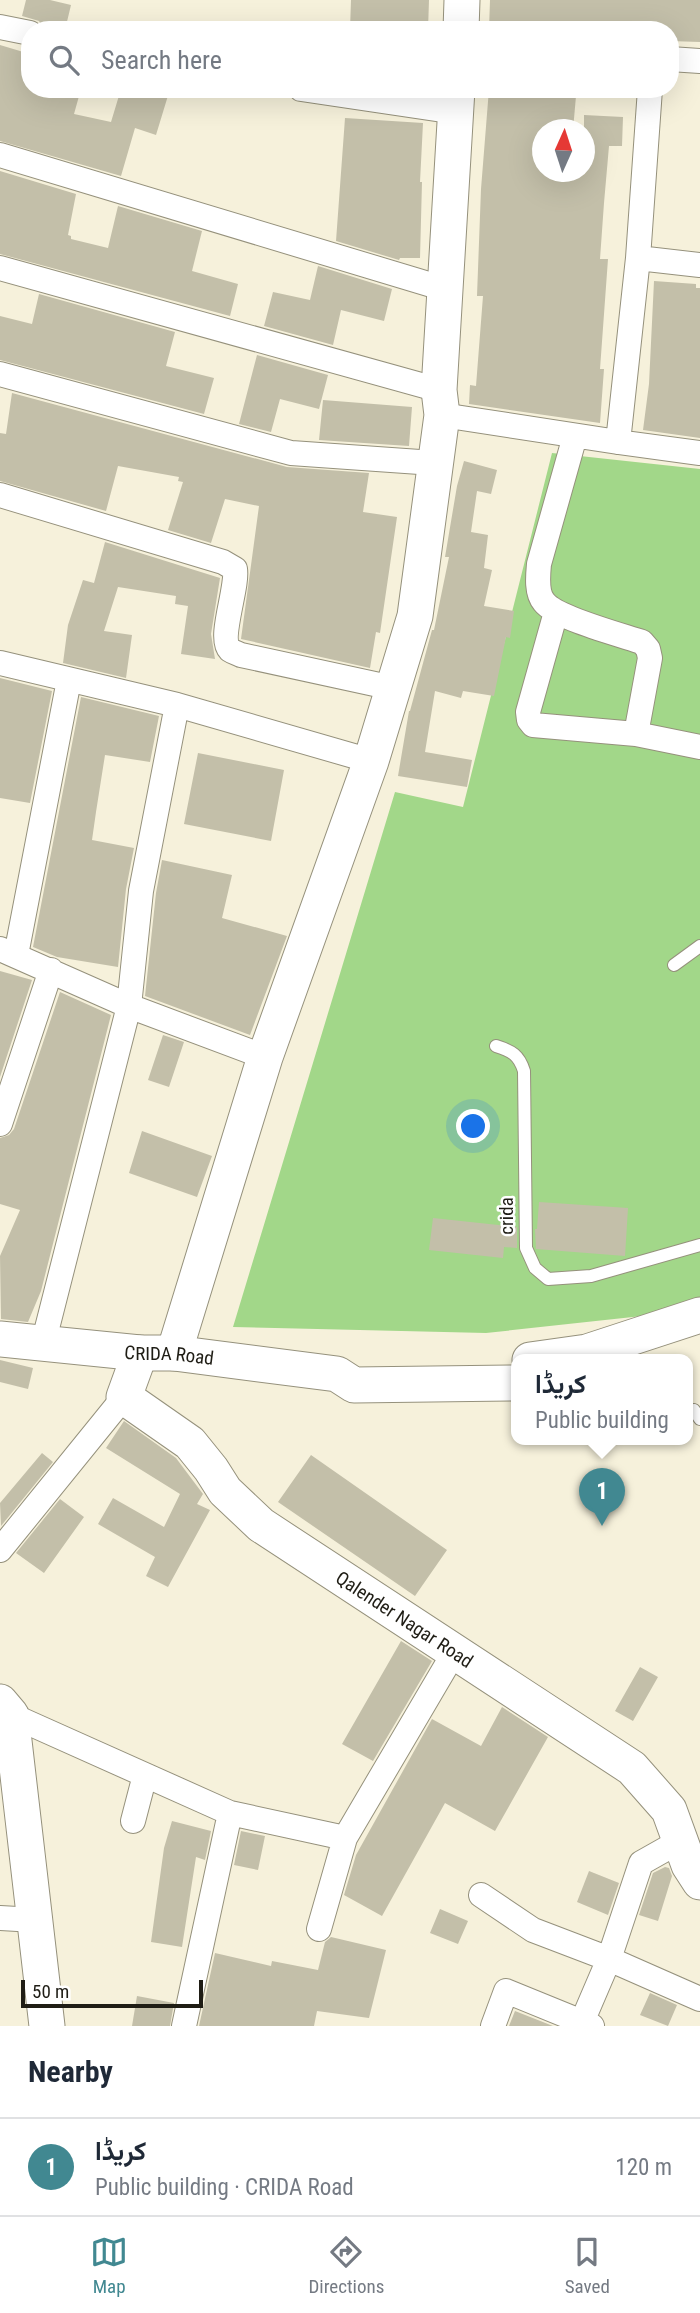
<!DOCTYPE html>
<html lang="en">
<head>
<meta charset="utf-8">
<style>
  :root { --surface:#fff; --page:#f2f2f3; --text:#1f2937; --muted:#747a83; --line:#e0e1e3; --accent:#418891 }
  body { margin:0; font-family:"Roboto Condensed",Vazirmatn,sans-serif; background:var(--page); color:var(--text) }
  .compass { position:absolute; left:532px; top:119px; width:63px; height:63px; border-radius:50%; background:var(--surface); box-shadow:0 7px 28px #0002; rotate:3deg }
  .scale { position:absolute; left:21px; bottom:18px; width:182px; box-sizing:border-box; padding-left:7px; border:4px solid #1f1d15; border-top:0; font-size:19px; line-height:24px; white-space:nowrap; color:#1f1d15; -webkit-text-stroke:5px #fff; paint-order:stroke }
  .you { position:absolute; left:474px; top:1127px; width:24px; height:24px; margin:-18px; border:5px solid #fff; border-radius:50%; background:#1a73e8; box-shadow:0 0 0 10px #1a73e833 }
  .badge { display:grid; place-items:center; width:46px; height:46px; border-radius:50%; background:var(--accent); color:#fff; font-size:23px; font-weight:700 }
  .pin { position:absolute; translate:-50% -58px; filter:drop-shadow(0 2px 4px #0008) }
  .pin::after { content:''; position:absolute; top:37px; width:24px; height:21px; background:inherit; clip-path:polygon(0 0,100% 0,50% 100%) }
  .popup { position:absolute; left:511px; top:1354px; width:182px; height:91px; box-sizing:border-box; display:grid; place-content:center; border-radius:14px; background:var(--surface); filter:drop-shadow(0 2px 5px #0005); font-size:23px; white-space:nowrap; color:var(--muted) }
  .popup b { font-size:26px; color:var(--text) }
  .popup::after { content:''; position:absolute; left:50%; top:100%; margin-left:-14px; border:14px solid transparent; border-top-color:var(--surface) }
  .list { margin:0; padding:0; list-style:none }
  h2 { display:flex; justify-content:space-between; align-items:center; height:91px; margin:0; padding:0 28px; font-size:30px }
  h2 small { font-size:23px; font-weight:400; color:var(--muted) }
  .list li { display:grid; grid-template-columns:46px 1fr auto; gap:21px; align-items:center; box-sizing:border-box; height:98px; padding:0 28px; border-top:2px solid var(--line) }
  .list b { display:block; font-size:26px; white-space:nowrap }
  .list p { margin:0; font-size:23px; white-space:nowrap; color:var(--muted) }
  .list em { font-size:23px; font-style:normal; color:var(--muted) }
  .icon { flex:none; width:38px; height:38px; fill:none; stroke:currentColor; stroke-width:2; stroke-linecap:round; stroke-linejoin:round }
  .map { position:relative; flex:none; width:700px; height:2026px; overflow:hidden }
  .search { position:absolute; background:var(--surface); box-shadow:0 7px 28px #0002; left:21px; right:21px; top:21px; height:77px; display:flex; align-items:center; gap:18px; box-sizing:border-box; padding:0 24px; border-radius:28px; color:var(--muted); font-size:26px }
  .sheet { height:189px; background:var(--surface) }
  nav { display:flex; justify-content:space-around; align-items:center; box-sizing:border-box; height:98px; border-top:2px solid var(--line); background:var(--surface); font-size:19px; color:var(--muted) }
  nav a { display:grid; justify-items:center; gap:4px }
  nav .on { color:var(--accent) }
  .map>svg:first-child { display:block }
  .green { fill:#a2d789 }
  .building { fill:#c3bfa9 }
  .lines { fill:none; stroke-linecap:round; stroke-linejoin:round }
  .lane-casing { stroke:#95917c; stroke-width:14 }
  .street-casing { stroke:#95917c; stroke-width:26 }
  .secondary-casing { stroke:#95917c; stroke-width:37 }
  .lane { stroke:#fff; stroke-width:12 }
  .street { stroke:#fff; stroke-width:24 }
  .secondary { stroke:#fff; stroke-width:35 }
  .labels { text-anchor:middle; stroke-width:5; stroke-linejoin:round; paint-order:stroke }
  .street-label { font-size:19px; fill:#1f1d15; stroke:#fff }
</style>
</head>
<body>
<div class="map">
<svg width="700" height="2026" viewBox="0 0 700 2026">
  <rect width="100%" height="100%" fill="#f6f1db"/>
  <path class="green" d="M 552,453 L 700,469 L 700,1305 L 679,1312 L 486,1333 L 233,1327 L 395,792 L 463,807 Z"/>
  <path class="building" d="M 26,0 L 50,0 L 71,5 L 65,30 L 44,30 L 39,21 L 22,16 Z
    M 351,0 L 429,0 L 428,30 L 350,30 Z
    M 490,0 L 700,0 L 700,42 L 670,41 L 670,30 L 489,30 Z
    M 0,45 L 30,54 L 30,89 L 81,89 L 74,114 L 111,122 L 121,89 L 170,89 L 156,135 L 135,128 L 121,176 L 0,141 Z
    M 489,89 L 550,89 L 550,94 L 576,96 L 573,130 L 542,130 L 542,172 L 584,172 L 584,115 L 623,117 L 622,146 L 609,146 L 604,203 L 600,259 L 608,259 L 600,369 L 604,369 L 600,423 L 469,404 L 470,385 L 476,386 L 483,296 L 477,296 L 481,189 Z
    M 345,118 L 423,123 L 420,182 L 422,182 L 420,258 L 400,258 L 399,260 L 336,241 Z
    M 0,171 L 76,194 L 68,235 L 71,236 L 71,239 L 108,248 L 118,206 L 202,231 L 192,271 L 238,284 L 230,316 L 0,254 Z
    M 318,266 L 392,289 L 384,321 L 341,310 L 333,345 L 264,326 L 273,292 L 310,300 Z
    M 654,281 L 696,284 L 696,288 L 700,288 L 700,438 L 643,430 L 649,384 Z
    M 39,294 L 175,332 L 166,366 L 214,378 L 204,414 L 0,360 L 0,316 L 32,324 Z
    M 257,355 L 328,375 L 319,409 L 280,399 L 271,432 L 239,424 Z
    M 12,393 L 287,467 L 369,473 L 363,512 L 397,517 L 380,633 L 376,632 L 370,668 L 241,639 L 259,506 L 225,499 L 211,543 L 168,530 L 183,482 L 178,481 L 179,477 L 118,466 L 106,511 L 0,481 L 0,433 L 6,434 Z
    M 323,400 L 412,407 L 409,446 L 319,440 Z
    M 464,461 L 497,470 L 491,494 L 477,491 L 471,532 L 488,535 L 484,568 L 492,570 L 484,606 L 514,611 L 510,638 L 506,637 L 494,696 L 463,691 L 461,698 L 435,691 L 425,752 L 472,760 L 467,787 L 398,776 L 409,711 L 410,711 L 432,630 L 434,630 L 449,557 L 445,557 L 457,486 Z
    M 105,542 L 220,578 L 211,634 L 215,659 L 181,654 L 188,606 L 175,604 L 176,596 L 118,587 L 104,631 L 132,635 L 126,678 L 63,663 L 68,625 L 83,580 L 94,583 Z
    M 0,678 L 52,691 L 30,803 L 0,798 Z
    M 81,697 L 159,716 L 150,762 L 105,755 L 96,812 L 92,840 L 134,848 L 126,889 L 118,967 L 57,957 L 33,947 Z
    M 198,753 L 284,770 L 271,841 L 184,824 Z
    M 162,860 L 232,875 L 222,918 L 287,936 L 250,1035 L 145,996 L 156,893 Z
    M 0,971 L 32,980 L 0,1077 Z
    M 60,992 L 111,1015 L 41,1291 L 28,1322 L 1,1319 L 0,1256 L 20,1210 L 0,1204 L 0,1138 L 9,1135 L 14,1129 Z
    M 163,1035 L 184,1042 L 169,1087 L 148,1080 Z
    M 142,1131 L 212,1156 L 197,1197 L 129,1173 Z
    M 539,1202 L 628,1208 L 625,1256 L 536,1249 L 535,1229 L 537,1229 Z
    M 433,1218 L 517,1227 L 517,1248 L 504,1247 L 503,1258 L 429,1250 Z
    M 0,1360 L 33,1368 L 28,1389 L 0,1382 Z
    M 124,1421 L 176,1458 L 203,1494 L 197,1504 L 210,1510 L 168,1587 L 146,1576 L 155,1557 L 98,1524 L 113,1498 L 164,1527 L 180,1494 L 106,1448 Z
    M 42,1453 L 53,1462 L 1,1526 L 0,1503 Z
    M 311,1455 L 447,1550 L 415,1596 L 278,1502 Z
    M 60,1499 L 84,1517 L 44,1573 L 16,1553 Z
    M 401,1641 L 432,1661 L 373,1761 L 342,1744 Z
    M 640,1667 L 658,1677 L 633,1721 L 615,1711 Z
    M 502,1707 L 548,1737 L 495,1831 L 445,1803 L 382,1916 L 344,1895 L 356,1855 L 432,1719 L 481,1746 Z
    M 172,1821 L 211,1831 L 205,1860 L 196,1857 L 182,1947 L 151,1942 L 164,1848 Z
    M 241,1831 L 265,1836 L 258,1870 L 234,1865 Z
    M 665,1867 L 669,1868 L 672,1876 L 658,1921 L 639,1915 L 653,1873 Z
    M 589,1871 L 619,1883 L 608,1915 L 577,1902 Z
    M 440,1909 L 468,1921 L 458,1944 L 430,1933 Z
    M 331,1937 L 386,1950 L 369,2018 L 317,2011 L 314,2026 L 199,2026 L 215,1953 L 271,1966 L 272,1961 L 318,1970 L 325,1942 Z
    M 650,1993 L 677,2005 L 668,2026 L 640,2015 Z
    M 137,1996 L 174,2003 L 170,2026 L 132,2026 Z
    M 515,2011 L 553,2026 L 509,2026 Z"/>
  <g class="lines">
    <defs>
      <path id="lane" d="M 674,965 L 700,946
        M 496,1046 C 512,1051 519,1055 524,1071 L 526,1248 L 535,1268 L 548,1279 L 591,1276 L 700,1245
        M 694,1410 L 700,1419"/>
      <path id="street" d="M 0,27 L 30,33
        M 670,59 L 700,61
        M 301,89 L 456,112
        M 0,155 L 445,289
        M 638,258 L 700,265
        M 0,268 L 439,390
        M 0,374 L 291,453 L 434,463
        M 442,415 L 618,442 L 700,453
        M 575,436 L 539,564 C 538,575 536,593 544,602 C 556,618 621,635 642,642 L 648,649 L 650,658 L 636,734
        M 618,442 L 638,258 L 650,89
        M 0,495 L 223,562 L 235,569 C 238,588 218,638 230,650 C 233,652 237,653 241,655 L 393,688
        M 556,612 L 528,712 L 529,720 L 533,725 L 636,734 L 700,747
        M 0,663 L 177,705 L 371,761
        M 0,949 L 129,1006 L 265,1057
        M 16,955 L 69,680
        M 0,1124 L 51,970
        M 43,1344 L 129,1006 L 141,891 L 177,705
        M 0,1550 L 124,1397
        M 11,1715 L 230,1813 L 184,2026
        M 230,1813 L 345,1838
        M 133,1821 L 145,1775
        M 481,1895 L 533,1930 L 609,1959 L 700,1999
        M 0,1918 L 35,1920
        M 319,1929 L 345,1838 L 455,1651
        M 582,2022 L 609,1959 L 641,1863 L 680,1841
        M 493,2026 L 506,1991 L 592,2026"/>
      <g id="secondary">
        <path d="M 461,30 L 462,0"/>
        <path id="s1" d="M 0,1339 L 140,1353 L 174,1353 L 337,1374 L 354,1385 L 516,1383"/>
        <path id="s2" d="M 140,1353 L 124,1397 L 190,1443 L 211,1469 L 225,1491 L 261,1525 L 632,1768 L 669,1810 L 689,1865 L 700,1882"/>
        <path d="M 174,1353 L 265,1057 L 371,761 L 415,616 L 442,415 L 439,390 L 457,89"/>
        <path d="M 530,1360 L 587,1352 L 700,1315"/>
        <path d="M 0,1702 L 11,1715 L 47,2026"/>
      </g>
    </defs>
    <use href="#lane" class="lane-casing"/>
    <use href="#street" class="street-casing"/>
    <use href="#secondary" class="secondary-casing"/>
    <use href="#lane" class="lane"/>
    <use href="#street" class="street"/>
    <use href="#secondary" class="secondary"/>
  </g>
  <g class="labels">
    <g class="street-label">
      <text transform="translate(506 1216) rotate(-90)" y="7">crida</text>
      <text dy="7" stroke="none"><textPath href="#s1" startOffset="170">CRIDA Road</textPath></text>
      <text dy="7" stroke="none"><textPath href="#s2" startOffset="408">Qalender Nagar Road</textPath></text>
    </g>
  </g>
</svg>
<svg class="compass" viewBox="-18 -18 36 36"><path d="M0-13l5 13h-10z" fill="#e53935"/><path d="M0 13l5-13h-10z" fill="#747a83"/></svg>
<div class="scale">50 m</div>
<div class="you"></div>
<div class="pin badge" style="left:602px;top:1526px">1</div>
<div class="popup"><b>کریڈا</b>Public building</div>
<div class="search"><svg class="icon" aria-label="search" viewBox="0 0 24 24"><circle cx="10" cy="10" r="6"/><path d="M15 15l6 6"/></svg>Search here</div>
</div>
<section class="sheet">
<h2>Nearby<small></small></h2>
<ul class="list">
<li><span class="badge">1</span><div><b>کریڈا</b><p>Public building · CRIDA Road</p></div><em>120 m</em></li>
</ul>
</section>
<nav>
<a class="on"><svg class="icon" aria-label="map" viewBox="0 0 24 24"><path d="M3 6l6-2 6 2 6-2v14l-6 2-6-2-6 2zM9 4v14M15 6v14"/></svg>Map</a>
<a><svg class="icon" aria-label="directions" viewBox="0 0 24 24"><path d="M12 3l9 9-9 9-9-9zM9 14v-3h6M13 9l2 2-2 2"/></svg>Directions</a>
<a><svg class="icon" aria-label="saved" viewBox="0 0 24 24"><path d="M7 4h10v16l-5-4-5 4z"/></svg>Saved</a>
</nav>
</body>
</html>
